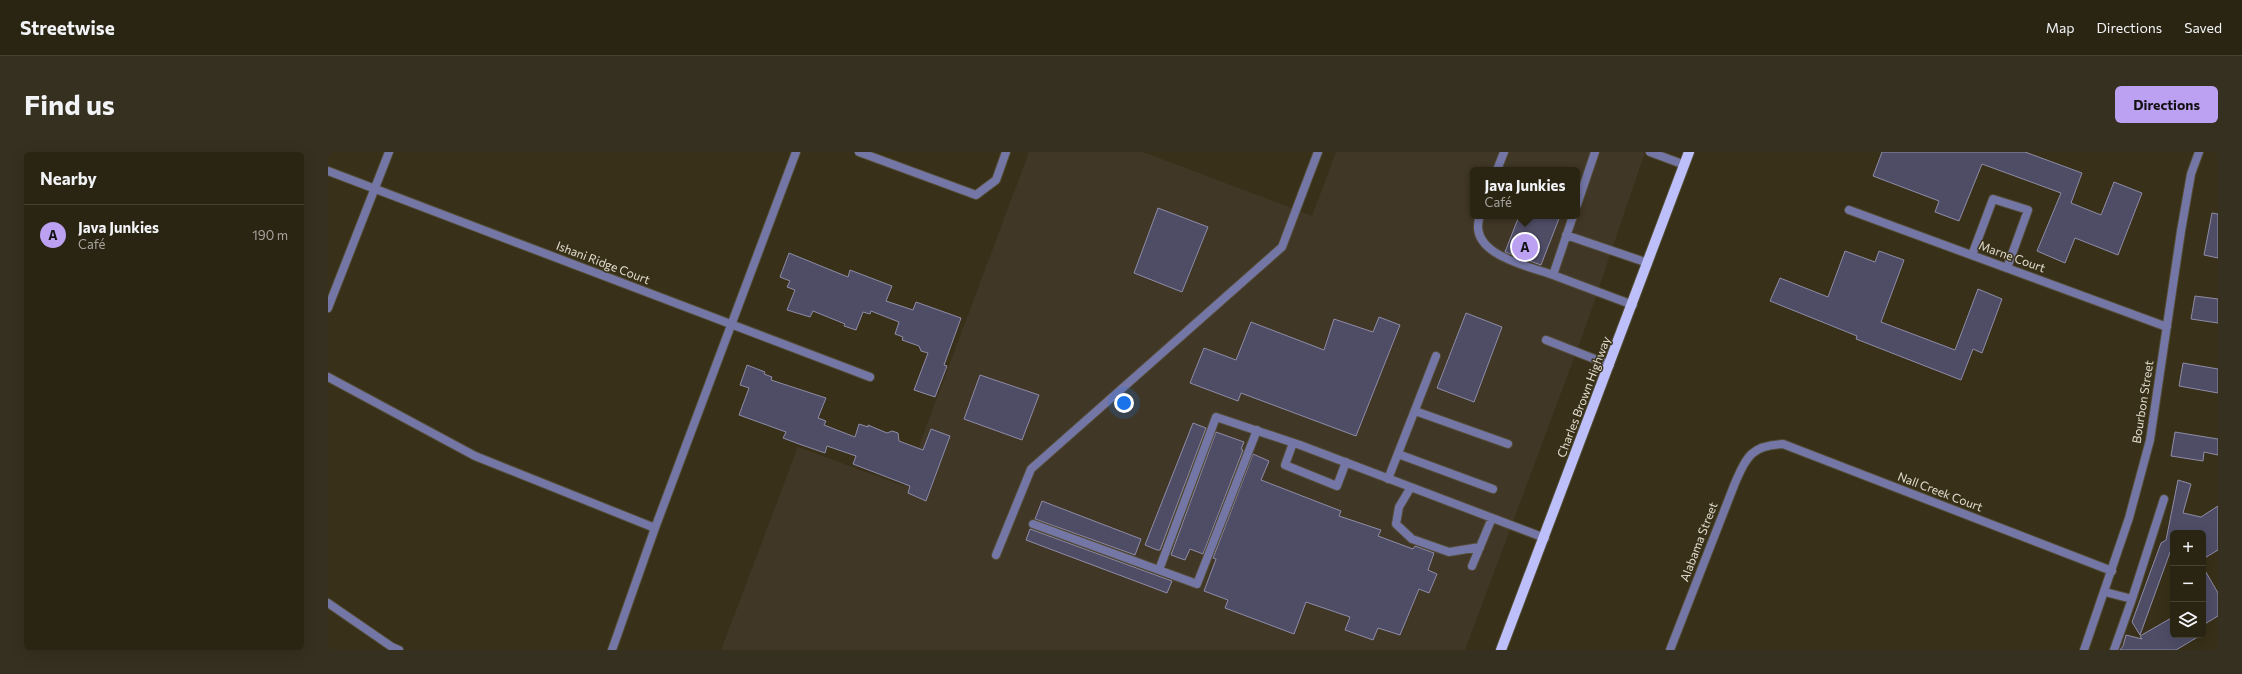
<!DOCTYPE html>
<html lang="en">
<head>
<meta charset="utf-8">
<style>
  :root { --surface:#2a2412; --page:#363020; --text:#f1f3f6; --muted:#a5a49f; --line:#464132; --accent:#bca0f2 }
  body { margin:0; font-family:Commissioner,sans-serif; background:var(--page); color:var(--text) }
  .controls { position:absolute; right:12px; bottom:12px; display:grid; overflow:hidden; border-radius:6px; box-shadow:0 4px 16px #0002 }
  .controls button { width:36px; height:36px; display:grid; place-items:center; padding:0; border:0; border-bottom:1px solid var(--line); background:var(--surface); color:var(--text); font:20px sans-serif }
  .you { position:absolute; left:796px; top:251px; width:14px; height:14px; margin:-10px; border:3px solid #fff; border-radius:50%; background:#1a73e8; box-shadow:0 0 0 6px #1a73e833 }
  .badge { display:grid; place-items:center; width:26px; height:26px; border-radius:50%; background:var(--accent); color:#111; font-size:13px; font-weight:700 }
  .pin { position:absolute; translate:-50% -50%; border:2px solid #fff; box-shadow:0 1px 4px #0006 }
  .popup { position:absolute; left:1142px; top:15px; width:110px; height:52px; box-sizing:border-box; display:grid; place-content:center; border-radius:6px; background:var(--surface); filter:drop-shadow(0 1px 3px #0005); font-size:13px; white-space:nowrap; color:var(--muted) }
  .popup b { font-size:15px; color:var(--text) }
  .popup::after { content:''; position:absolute; left:50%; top:100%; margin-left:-8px; border:8px solid transparent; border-top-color:var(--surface) }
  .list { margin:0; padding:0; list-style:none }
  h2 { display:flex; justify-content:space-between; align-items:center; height:52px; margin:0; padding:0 16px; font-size:17px }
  h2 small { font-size:13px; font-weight:400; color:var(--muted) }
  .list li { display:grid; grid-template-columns:26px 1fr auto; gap:12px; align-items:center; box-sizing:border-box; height:60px; padding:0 16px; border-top:1px solid var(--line) }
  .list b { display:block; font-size:15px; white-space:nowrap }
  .list p { margin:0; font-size:13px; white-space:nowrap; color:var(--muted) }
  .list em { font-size:13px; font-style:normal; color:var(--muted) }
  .icon { flex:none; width:22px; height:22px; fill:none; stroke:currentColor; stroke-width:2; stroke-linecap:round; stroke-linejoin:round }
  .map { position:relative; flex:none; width:1890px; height:498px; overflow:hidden; border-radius:6px }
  header { display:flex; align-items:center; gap:24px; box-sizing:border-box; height:56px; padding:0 20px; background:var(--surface); border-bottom:1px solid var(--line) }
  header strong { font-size:19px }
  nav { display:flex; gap:22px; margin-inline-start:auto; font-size:14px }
  .intro { display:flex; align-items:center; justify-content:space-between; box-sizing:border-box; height:96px; padding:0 24px }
  h1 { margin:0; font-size:28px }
  .button { padding:10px 18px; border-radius:6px; background:var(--accent); color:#111; font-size:14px; font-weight:700 }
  main { display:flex; gap:24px; padding:0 24px }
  aside { flex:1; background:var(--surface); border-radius:6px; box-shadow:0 4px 16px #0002 }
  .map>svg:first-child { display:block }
  .commercial { fill:#413727; fill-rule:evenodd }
  .building { fill:#4f4d66; stroke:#8e8ca7 }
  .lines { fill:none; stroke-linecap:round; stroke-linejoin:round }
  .service-casing { stroke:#534c35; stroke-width:10 }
  .minor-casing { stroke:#534c35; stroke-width:10 }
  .primary-casing { stroke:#534c35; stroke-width:12 }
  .service { stroke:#7476a6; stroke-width:8 }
  .minor { stroke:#7476a6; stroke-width:8 }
  .primary { stroke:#bdbffb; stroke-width:10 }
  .labels { text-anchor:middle; stroke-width:3; stroke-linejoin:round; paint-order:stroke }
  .street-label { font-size:12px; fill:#e1dcce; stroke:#383018 }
</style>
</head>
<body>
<header>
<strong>Streetwise</strong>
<nav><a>Map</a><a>Directions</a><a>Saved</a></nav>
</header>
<div class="intro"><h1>Find us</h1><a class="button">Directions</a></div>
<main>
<aside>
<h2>Nearby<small></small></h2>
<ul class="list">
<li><span class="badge">A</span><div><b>Java Junkies</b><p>Café</p></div><em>190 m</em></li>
</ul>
</aside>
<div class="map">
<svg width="1890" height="498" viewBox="0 0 1890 498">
  <rect width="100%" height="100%" fill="#383018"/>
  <path class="commercial" d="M 701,0 L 815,0 L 984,64 L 1008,0 L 1317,0 L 1259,171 L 1137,498 L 393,498 L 470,295 L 576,334 ZM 1145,18 L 1249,18 L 1249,64 L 1145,64 Z"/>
  <path class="building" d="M 1554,0 L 1697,0 L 1754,21 L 1743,51 L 1773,63 L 1786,30 L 1814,41 L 1790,103 L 1747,86 L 1737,111 L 1709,99 L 1733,41 L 1654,12 L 1631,69 L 1607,60 L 1611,49 L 1545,24 Z
    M 830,56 L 880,75 L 854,140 L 806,121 Z
    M 1884,61 L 1890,62 L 1890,106 L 1876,103 Z
    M 1191,64 L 1232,64 L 1213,113 L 1177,100 Z
    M 1517,99 L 1547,110 L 1551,99 L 1576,108 L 1553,170 L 1627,198 L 1650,137 L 1674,147 L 1654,201 L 1645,197 L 1633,228 L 1528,187 L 1529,184 L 1442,149 L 1452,126 L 1500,145 Z
    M 461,101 L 520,125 L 522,118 L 564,134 L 558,149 L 585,158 L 588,150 L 633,166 L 616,213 L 619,214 L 607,245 L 586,238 L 600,201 L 593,199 L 591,194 L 574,188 L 575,185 L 567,182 L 571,170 L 543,159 L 542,162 L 535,160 L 528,178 L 516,174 L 517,172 L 485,159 L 482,165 L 459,158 L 467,138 L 459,135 L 462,129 L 452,125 Z
    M 1867,144 L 1890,147 L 1890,171 L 1863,167 Z
    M 1138,161 L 1174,175 L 1146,250 L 1109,236 Z
    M 1051,165 L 1072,173 L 1028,284 L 913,241 L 910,249 L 862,231 L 876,196 L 908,208 L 923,170 L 996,198 L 1006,167 L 1045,180 Z
    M 1855,211 L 1890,217 L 1890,241 L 1851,234 Z
    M 419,213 L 437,220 L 436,222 L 444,225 L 443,228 L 498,246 L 490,266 L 498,269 L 496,273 L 527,285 L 531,272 L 540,275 L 540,273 L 559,281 L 564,279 L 570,281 L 571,289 L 595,298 L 603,277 L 622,284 L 598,349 L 580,341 L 582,334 L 525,312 L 528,304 L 499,294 L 497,301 L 471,292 L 455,286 L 458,280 L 411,263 L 421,236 L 412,233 Z
    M 652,223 L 711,243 L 694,288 L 636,267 Z
    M 865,271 L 878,276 L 832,398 L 829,398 L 817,393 Z
    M 888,280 L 916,290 L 913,297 L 915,298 L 875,402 L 862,397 L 857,408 L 843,403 Z
    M 1847,280 L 1890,287 L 1890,303 L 1876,300 L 1875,309 L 1843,304 Z
    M 925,302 L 941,309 L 933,328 L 1013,359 L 1011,364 L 1053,378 L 1050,384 L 1085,397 L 1087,394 L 1106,401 L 1100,418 L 1109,422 L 1101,441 L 1091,437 L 1072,483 L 1050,476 L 1045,488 L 1017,478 L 1022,465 L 978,450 L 966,482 L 897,456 L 900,448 L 876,439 L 888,407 L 885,406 Z
    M 1850,328 L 1863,332 L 1855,361 L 1873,365 L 1890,354 L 1890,398 L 1875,407 L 1875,381 L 1845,381 L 1845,392 L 1812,483 L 1804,470 L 1833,391 L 1838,388 Z
    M 714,349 L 813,387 L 807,403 L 707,367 Z
    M 702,377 L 844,429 L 839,441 L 698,388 Z
    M 1875,415 L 1890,441 L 1890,464 L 1875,473 Z
    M 1845,465 L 1845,483 L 1873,483 L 1848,498 L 1792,498 L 1795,494 L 1798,483 L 1814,487 L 1812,484 Z"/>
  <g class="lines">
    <defs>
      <path id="service" d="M 1169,18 L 1176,0
        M 1249,53 L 1267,0
        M 1152,64 C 1138,102 1200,114 1225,123
        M 1245,64 L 1225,123 L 1305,153
        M 1238,83 L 1320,111
        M 1644,103 L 1665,47 L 1700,58 L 1679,116
        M 1218,188 L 1282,213
        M 1087,259 L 1180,292
        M 965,291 L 957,313 L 1009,334 L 1018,310
        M 1070,302 L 1165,337
        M 1060,327 L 1108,204
        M 1083,335 L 1071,355 L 1068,372 L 1084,387 L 1121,400 L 1152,395
        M 705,372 L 869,432 L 929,278
        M 668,403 L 703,317 L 954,95 L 974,42
        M 1144,414 L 1164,366
        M 831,418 L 888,265 L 972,293 L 1217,386
        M 1777,440 L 1804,447 L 1786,498
        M 1804,447 L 1836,347"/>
      <path id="minor" d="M 531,0 L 648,43 L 668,28 L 678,0
        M 1322,0 L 1357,13
        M 0,19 L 542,225
        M 974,42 L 990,0
        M 1521,58 L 1839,175
        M 0,156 L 61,0
        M 0,225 L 147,304 L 327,376
        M 0,451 L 64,495 L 71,498
        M 284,498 L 327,376 L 468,0
        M 1342,498 L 1407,331 C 1419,304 1424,293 1455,292 L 1784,419
        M 1756,498 L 1801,366 L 1822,288 L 1853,79 L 1863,22 L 1871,0"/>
      <path id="primary" d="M 1173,498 L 1361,0"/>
    </defs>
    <use href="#service" class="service-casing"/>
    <use href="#minor" class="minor-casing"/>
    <use href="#primary" class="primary-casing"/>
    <use href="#service" class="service"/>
    <use href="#minor" class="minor"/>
    <use href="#primary" class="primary"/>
  </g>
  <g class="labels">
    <g class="street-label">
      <text transform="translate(1684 105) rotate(20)" y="4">Marne Court</text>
      <text transform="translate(275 111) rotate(21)" y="4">Ishani Ridge Court</text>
      <text transform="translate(1256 245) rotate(-69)" y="4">Charles Brown Highway</text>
      <text transform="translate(1815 250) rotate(-81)" y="4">Bourbon Street</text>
      <text transform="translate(1612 340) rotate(21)" y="4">Nall Creek Court</text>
      <text transform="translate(1371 390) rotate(-69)" y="4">Alabama Street</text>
    </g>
  </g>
</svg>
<div class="controls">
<button>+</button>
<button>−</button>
<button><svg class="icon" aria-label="layers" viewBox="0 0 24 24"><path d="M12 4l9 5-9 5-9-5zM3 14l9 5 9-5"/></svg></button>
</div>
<div class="you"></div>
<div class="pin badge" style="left:1197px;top:95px">A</div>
<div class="popup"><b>Java Junkies</b>Café</div>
</div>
</main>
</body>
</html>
